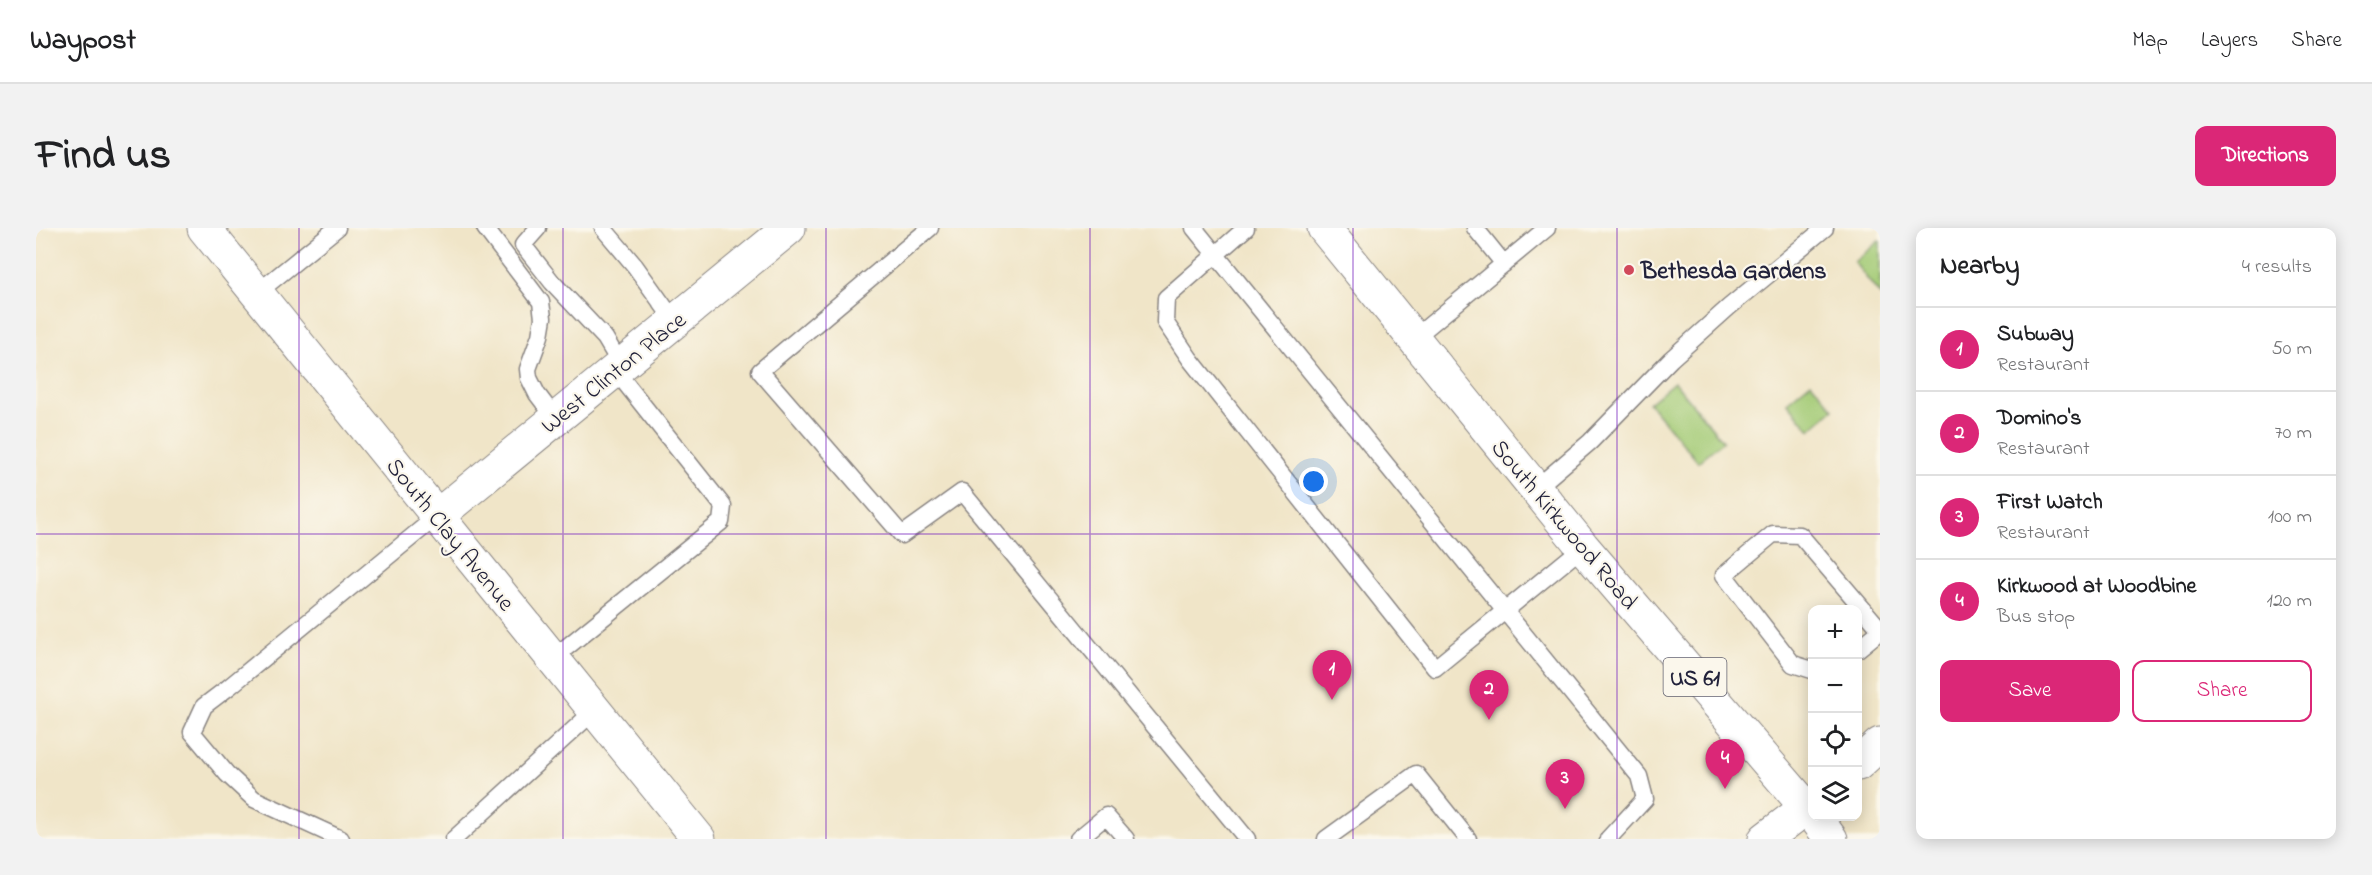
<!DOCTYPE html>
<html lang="en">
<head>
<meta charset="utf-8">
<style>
  :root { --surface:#fff; --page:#f2f2f2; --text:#202124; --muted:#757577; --line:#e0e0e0; --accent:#db2777 }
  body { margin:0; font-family:"Indie Flower",sans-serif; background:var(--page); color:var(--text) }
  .controls { position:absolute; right:18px; bottom:18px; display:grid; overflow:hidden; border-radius:12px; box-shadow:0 3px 15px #0003 }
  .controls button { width:54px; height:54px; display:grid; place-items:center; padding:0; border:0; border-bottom:2px solid var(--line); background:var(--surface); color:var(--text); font:30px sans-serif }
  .you { position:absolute; left:1278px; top:254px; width:21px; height:21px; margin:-15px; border:4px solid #fff; border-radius:50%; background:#1a73e8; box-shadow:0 0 0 9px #1a73e833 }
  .badge { display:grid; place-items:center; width:39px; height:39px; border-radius:50%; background:var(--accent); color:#fff; font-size:20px; font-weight:700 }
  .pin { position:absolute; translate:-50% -50px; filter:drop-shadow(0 2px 3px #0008) }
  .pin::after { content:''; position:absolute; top:32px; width:21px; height:18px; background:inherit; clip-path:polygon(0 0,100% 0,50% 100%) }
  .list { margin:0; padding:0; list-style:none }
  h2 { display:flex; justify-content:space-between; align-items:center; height:78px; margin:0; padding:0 24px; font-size:26px }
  h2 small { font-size:20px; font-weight:400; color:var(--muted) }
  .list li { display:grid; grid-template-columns:39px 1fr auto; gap:18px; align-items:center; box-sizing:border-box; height:84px; padding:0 24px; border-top:2px solid var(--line) }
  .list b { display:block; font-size:22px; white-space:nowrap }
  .list p { margin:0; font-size:20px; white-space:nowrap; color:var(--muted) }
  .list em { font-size:20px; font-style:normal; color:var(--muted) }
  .actions { display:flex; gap:12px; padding:18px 24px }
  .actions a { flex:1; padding:14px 0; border:2px solid var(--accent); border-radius:12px; text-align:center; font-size:21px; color:var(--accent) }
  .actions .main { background:var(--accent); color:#fff }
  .icon { flex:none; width:33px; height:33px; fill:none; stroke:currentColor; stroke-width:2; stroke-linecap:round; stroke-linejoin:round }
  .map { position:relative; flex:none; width:1844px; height:611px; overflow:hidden; border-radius:12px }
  header { display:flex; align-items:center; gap:36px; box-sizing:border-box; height:84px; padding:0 30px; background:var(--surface); border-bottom:2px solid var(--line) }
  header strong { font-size:28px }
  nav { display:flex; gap:33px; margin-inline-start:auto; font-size:21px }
  .intro { display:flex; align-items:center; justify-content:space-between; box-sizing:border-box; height:144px; padding:0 36px }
  h1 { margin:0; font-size:42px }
  .button { padding:15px 27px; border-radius:12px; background:var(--accent); color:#fff; font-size:21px; font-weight:700 }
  main { display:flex; gap:36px; padding:0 36px }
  aside { flex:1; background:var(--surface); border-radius:12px; box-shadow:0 3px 15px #0003 }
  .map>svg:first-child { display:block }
  .green { fill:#a3ca75; stroke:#627658; stroke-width:1.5 }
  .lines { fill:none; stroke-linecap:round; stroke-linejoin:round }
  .lane-casing { stroke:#898482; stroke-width:19 }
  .street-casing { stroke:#898482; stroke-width:35 }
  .secondary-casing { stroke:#898482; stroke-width:35 }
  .primary-casing { stroke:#898482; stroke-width:35 }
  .lane { stroke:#fff; stroke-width:16 }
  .street { stroke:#fff; stroke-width:33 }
  .secondary { stroke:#fff; stroke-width:33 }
  .primary { stroke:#fff; stroke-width:33 }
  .grid { fill:none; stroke:#7b2cbf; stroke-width:1.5; stroke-opacity:0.55 }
  .poi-dot { fill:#d1495b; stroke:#fbf7ec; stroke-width:2 }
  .labels { text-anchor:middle; stroke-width:4.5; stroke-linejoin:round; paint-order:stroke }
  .shield { fill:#fbf7ec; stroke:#636270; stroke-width:1.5 }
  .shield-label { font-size:22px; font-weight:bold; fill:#22223b }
  .poi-label { font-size:24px; font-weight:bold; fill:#22223b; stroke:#fbf7ec; text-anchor:start }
  .street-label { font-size:24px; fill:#22223b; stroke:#fbf7ec }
</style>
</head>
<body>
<header>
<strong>Waypost</strong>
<nav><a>Map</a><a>Layers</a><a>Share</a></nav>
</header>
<div class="intro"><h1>Find us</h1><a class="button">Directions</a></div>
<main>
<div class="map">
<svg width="1844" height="611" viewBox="0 0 1844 611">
  <rect width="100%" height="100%" fill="#fbf7ec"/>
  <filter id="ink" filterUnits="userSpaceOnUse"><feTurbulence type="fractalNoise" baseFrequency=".0167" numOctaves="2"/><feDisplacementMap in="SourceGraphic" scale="12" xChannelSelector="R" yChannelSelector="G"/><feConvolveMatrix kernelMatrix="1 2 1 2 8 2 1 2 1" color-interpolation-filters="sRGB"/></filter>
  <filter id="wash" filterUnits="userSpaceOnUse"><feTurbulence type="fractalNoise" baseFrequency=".008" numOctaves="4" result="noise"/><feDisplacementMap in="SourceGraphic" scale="24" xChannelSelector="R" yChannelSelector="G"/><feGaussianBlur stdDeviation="1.35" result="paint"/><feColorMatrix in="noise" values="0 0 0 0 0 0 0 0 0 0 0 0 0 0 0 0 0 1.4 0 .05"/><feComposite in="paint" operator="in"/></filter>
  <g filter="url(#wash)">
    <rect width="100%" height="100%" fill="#f0e5c8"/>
    <path class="green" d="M 1844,12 L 1844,67 L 1818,34 Z
      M 1638,154 L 1687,213 L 1662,234 L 1613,175 Z
      M 1775,154 L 1798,181 L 1774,202 L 1751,174 Z"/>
  </g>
  <g filter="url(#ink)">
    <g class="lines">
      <defs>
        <path id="lane" d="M 449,0 L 505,74 L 507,90 L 504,108 L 492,141 L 493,150 L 501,166 L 520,191
          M 502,0 L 487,17 L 516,54 L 569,110 L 585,137
          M 567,0 L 599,38 L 639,94
          M 894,0 L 724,143 L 866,307 L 926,264 L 1211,611
          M 1158,0 L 1603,548 L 1609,571 L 1572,611
          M 1210,0 L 1130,70 L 1129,94 L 1154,131 L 1399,440 L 1547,319
          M 1439,0 L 1468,36
          M 221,65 L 301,0
          M 1377,111 L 1511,0
          M 1499,261 L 1554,214 L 1635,131 L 1693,79 L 1789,0
          M 1822,421 L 1844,403
          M 516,431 L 685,294 L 687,278 L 579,142
          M 1776,442 L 1757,436 L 1688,347 L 1737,306 L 1764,307 L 1844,401
          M 305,611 L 218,571 L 191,546 L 156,504 L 168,478 L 193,459 L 400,289
          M 418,611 L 558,483
          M 1042,611 L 1070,588 L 1090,611
          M 1290,611 L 1380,546 L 1432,611"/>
        <path id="street" d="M 400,289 L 753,0
          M 1822,536 L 1844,516"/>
        <path id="secondary" d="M 168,0 L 663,611
          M 1729,611 L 1771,579"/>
        <path id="primary" d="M 1288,0 L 1547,319 L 1776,586
          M 1778,588 L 1795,611"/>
      </defs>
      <use href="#lane" class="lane-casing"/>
      <use href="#street" class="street-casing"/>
      <use href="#secondary" class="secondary-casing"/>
      <use href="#primary" class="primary-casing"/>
      <use href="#lane" class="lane"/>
      <use href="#street" class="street"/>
      <use href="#secondary" class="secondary"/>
      <use href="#primary" class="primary"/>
    </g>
  </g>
  <path class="grid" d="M 263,0 L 263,611M 527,0 L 527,611M 790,0 L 790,611M 1054,0 L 1054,611M 1317,0 L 1317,611M 1581,0 L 1581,611M 0,306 L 1844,306"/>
  <circle class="poi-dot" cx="1593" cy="42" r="6"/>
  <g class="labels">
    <rect class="shield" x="1627.5" y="430" width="63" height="38" rx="4.5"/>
    <g class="shield-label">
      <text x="1659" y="457">US 61</text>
    </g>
    <g class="poi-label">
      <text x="1605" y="50">Bethesda Gardens</text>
    </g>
    <g class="street-label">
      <text transform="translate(577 144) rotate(-39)" y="8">West Clinton Place</text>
      <text transform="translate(1529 296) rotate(50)" y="8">South Kirkwood Road</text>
      <text transform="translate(415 306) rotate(51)" y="8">South Clay Avenue</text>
    </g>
  </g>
</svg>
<div class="controls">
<button>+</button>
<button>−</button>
<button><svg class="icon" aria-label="locate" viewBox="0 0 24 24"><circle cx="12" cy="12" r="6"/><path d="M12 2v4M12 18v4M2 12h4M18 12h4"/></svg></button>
<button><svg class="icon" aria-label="layers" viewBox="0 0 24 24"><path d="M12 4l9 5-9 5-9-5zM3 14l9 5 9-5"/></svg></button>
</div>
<div class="you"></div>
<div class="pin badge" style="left:1296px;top:472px">1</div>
<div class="pin badge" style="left:1453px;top:492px">2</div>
<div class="pin badge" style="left:1529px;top:581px">3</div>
<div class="pin badge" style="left:1689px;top:561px">4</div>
</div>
<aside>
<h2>Nearby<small>4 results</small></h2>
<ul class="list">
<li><span class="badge">1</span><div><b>Subway</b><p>Restaurant</p></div><em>50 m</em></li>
<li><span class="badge">2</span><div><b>Domino's</b><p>Restaurant</p></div><em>70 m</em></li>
<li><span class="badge">3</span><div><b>First Watch</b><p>Restaurant</p></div><em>100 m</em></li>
<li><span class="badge">4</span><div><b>Kirkwood at Woodbine</b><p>Bus stop</p></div><em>120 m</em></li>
</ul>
<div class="actions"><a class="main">Save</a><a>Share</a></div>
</aside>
</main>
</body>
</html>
